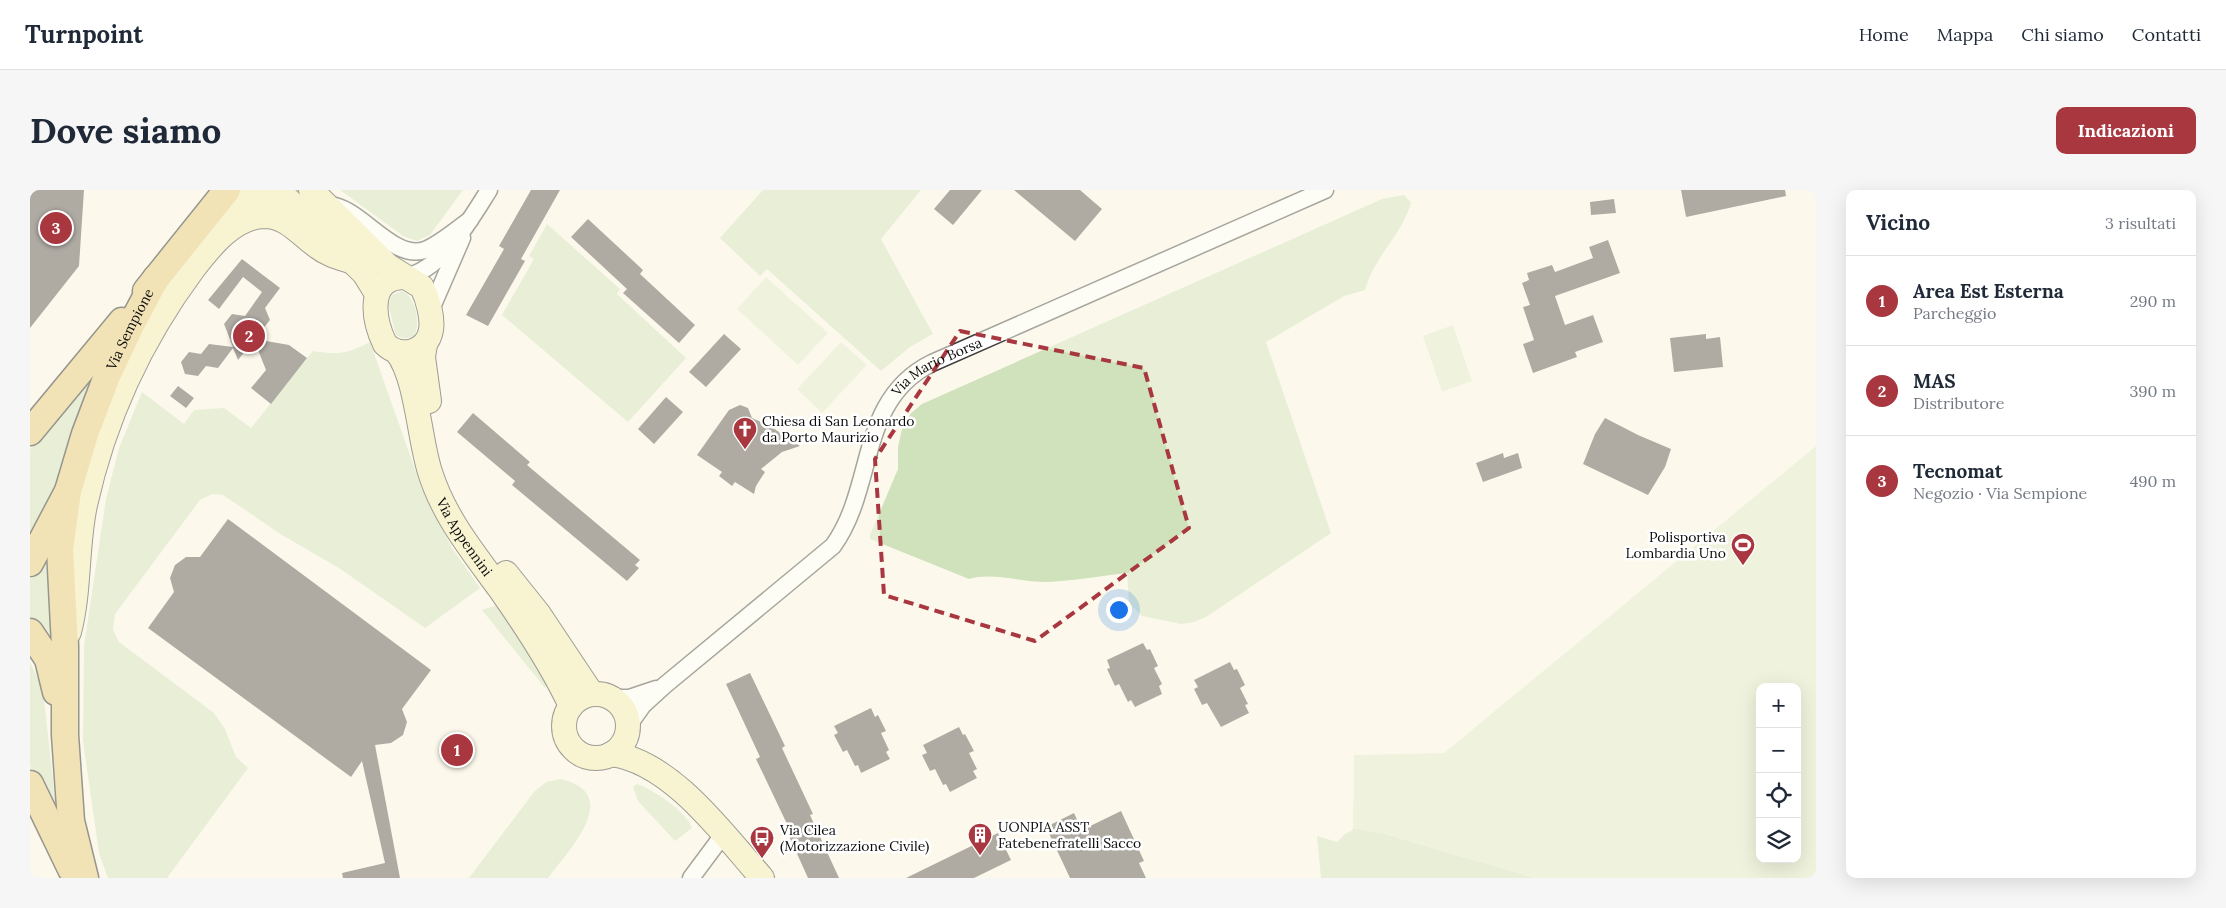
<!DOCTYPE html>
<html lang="it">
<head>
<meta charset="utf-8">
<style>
  :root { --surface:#fff; --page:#f6f6f7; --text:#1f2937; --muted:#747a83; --line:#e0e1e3; --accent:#a8373f }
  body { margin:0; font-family:Lora,serif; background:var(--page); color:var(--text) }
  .controls { position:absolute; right:15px; bottom:15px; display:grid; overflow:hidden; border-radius:10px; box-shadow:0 5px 20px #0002 }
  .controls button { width:45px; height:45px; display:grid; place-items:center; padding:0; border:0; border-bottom:1px solid var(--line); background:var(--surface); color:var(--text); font:25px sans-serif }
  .you { position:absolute; left:1088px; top:419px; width:18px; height:18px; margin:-12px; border:4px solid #fff; border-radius:50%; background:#1a73e8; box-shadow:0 0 0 8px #1a73e833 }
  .badge { display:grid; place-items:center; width:32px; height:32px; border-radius:50%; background:var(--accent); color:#fff; font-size:16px; font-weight:700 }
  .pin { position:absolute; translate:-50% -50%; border:2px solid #fff; box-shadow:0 1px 5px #0006 }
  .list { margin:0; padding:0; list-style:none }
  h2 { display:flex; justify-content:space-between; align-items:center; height:65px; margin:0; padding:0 20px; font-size:21px }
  h2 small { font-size:16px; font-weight:400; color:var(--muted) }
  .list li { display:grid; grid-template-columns:32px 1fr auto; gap:15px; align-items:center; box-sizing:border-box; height:90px; padding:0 20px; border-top:1px solid var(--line) }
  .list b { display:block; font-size:19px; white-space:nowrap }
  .list p { margin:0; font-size:16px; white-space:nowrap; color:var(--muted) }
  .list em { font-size:16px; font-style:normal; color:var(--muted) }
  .icon { flex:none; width:28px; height:28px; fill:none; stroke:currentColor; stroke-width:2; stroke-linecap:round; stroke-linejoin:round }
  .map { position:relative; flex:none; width:1786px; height:688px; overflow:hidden; border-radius:10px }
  header { display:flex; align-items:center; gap:30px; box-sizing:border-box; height:70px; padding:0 25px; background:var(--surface); border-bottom:1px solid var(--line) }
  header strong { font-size:24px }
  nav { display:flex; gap:28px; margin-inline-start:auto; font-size:18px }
  .intro { display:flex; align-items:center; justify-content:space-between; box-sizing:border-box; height:120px; padding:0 30px }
  h1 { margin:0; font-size:35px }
  .button { padding:12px 22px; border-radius:10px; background:var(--accent); color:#fff; font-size:18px; font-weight:700 }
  main { display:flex; gap:30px; padding:0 30px }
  aside { flex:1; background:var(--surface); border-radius:10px; box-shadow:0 5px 20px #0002 }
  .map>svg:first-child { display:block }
  .green { fill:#d0e2bb }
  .pitch { fill:#e1ebcb; fill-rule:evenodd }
  .building { fill:#534d49 }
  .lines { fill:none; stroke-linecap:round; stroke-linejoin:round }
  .street-casing { stroke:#3e3e3e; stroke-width:19 }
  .secondary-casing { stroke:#2d2d2d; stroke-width:26 }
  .primary-casing { stroke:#1c1c1c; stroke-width:29 }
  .street { stroke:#fff; stroke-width:16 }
  .secondary { stroke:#f4eab0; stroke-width:24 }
  .primary { stroke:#e6c773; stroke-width:26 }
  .marked { fill:none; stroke:#a8373f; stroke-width:4; stroke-dasharray:10 6; stroke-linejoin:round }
  .labels { text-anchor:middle; stroke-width:5; stroke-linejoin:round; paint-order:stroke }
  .street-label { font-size:14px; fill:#0b0b0b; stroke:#fff }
  .poi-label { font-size:14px; fill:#0b0b0b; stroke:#fff; text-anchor:start }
</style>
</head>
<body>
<header>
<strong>Turnpoint</strong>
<nav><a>Home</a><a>Mappa</a><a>Chi siamo</a><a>Contatti</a></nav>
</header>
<div class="intro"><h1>Dove siamo</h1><a class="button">Indicazioni</a></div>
<main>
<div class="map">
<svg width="1786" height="688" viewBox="0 0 1786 688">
  <rect width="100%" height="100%" fill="#fcf9ec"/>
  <path class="green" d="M 310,0 L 433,0 L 400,45 L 387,51 L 373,46 Z
    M 733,0 L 891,0 L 851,49 L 903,144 L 880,157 L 851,181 L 737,79 L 730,86 L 690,48 Z
    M 1374,5 L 1381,13 C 1372,45 1345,65 1335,100 L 1314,106 L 1236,152 L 1301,343 L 1176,427 L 1164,432 L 1151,434 L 1112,426 L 1099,413 L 1097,383 C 1070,386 1043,391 1016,392 C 990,392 963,382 939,389 L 840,349 L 840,345 L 868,279 L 868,257 L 872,239 L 881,223 L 892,214 L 1352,9 Z
    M 517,34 L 590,99 L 587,104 L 656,168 L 598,232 L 472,125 L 504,69 L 499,66 Z
    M 371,101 C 386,104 391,135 384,146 C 377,149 372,149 366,145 L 358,114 L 362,105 Z
    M 340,152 L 392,299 L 422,358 L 450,398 L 395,438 L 309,378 L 252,345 L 193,305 L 182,304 L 170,310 L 85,424 L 83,440 L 89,452 L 184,523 L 195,539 L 206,567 L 218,578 L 137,688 L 78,688 L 69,663 L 53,551 L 54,456 L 76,309 L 89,258 L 112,202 L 154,234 L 164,220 L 194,218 L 221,238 L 283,161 C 308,165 317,164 340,152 Z
    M 61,186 L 64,186 C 44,241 27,297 0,349 L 0,259 Z
    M 18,362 L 27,454 L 21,456 L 0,428 L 0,390 Z
    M 473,413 L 521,493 L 515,498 L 452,420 Z
    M 0,472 L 13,500 L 28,636 L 0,576 Z
    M 530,589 C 595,603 538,661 518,688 L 439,688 L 504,602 L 516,592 Z
    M 607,594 C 623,599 657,622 662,638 L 645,651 L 608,611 L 603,597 Z
    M 1323,638 L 1355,644 L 1505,688 L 1291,688 L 1287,646 L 1307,652 L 1316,643 L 1322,641 Z"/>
  <path class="pitch" d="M 736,87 L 798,143 L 768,175 L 707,119 Z
    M 1423,135 L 1442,191 L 1412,202 L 1393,146 Z
    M 811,152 L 837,175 L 792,223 L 767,199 Z
    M 1786,256 L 1786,688 L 1505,688 L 1355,644 L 1323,638 L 1324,565 L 1414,563 ZM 1730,497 L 1767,497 L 1767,669 L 1730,669 Z"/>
  <path class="building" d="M 0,0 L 54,0 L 49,76 L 0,138 Z
    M 501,0 L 530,0 L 491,69 L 495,71 L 458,136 L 436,125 L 474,59 L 469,56 Z
    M 920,0 L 952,0 L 923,35 L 904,19 Z
    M 984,0 L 1050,0 L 1072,19 L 1045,51 Z
    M 1651,0 L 1755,0 L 1756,6 L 1656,27 Z
    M 1584,9 L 1586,23 L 1561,25 L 1560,12 Z
    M 558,29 L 613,80 L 610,84 L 665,135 L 649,153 L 593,103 L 597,99 L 541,47 Z
    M 1578,50 L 1590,83 L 1525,106 L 1535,135 L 1563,125 L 1573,152 L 1545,162 L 1547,167 L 1503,183 L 1493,154 L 1504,150 L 1493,117 L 1500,115 L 1492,93 L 1499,90 L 1497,83 L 1522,75 L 1525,82 L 1563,68 L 1559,57 Z
    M 212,69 L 250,98 L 235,118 L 240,130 L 225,149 L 259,155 L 277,168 L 241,214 L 221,198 L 236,180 L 224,150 L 208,170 L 203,158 L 188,178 L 176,176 L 168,186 L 155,184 L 151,172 L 159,162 L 171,164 L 179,154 L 203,157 L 194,134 L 202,124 L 215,126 L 232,102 L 213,87 L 189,119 L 178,110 Z
    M 694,144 L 711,159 L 676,197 L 659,182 Z
    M 1676,144 L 1676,149 L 1690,147 L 1693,177 L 1644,182 L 1640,148 Z
    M 148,196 L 164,208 L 156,218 L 140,206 Z
    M 636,207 L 653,222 L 624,254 L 608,239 Z
    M 710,215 L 718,218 L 722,228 L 740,236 L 770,256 L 752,262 L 731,279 L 735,282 L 726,296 L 724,304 L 705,292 L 702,296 L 689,286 L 692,282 L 667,265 L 699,220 Z
    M 443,223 L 500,272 L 497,275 L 610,370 L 605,375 L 609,378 L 597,391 L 482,295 L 485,291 L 427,242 Z
    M 1575,228 L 1608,245 L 1641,259 L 1635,277 L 1618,305 L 1553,274 L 1565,244 Z
    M 1473,263 L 1474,268 L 1488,263 L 1492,278 L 1453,292 L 1446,273 Z
    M 198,329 L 401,480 L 372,519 L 377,532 L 373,545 L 361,553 L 345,555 L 370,688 L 313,688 L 312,683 L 355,673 L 332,571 L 321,587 L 118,438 L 144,402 L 140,388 L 145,375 L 156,367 L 170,367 Z
    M 1113,453 L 1117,460 L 1120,459 L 1128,476 L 1124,478 L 1132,494 L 1129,496 L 1132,504 L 1105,517 L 1101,510 L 1098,512 L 1089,494 L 1085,496 L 1077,479 L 1080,478 L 1077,470 Z
    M 1200,472 L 1204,480 L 1207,479 L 1215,495 L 1210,498 L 1218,514 L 1215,515 L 1219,523 L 1191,537 L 1177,513 L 1172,515 L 1164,499 L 1168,497 L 1164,490 Z
    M 720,483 L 755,556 L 752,558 L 783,624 L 780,625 L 809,688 L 778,688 L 754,635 L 757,634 L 726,569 L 730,567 L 696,494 Z
    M 841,518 L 845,527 L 848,525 L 856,541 L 851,543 L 859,560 L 856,562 L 860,569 L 831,583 L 828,575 L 825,576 L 817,560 L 813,562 L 804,545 L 808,543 L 804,536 Z
    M 929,537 L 933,545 L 935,544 L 944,561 L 939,563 L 947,579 L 943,581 L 947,588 L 920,602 L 916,594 L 913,595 L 905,579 L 900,581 L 892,565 L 897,563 L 893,555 Z
    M 1091,621 L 1114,671 L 1109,673 L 1116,688 L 1040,688 L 1016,637 L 1044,623 L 1052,640 Z
    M 968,643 L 981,670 L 944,688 L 876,688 Z"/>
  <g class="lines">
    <defs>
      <g id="street">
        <path d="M 305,16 C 334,23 365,71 395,60 C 410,54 427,39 440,30"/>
        <path d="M 375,87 C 412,80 440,30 459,0"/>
        <path d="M 399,124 L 432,48"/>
        <path d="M 581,508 L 599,508 L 626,499"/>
        <path id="s1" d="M 598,536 L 613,515 L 635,495 L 803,356 C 846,297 827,210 902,173 L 1295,0"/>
        <path d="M 661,688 L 693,645"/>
      </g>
      <g id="secondary">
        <path d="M 248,0 L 334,83 L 347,104"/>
        <path d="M 281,0 L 358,76 L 392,97 C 398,109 403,128 401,140 C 397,163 370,169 355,154 C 343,129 336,87 375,87"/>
        <path d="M 176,31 C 207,11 224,0 261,15"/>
        <path d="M 395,154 L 393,167 L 399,211"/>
        <path id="s2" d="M 367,162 C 387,188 389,248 400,282 C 414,327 443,362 470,399 C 496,436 522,475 541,516"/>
        <path d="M 476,383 L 508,423 L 562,504"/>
        <path d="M 39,442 C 50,400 46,357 55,315 C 74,229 111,149 163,79 C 180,57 203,27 234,26 C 258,26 270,45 288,57 C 298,65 311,68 323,72"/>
        <circle cx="566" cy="536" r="32"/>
        <path d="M 581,564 C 641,571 694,645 732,688"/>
      </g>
      <g id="primary">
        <path d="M 116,101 L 197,0"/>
        <path d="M 0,242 L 92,131"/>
        <path d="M 38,301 L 30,359 L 35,456 L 35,545 L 41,631 L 55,688"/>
        <path id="s3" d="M 0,373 L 38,301 L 55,244 L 77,186 L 100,137 L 126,88"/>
        <path d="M 0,442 L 18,469 L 26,502"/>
        <path d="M 0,594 L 41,679"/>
      </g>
    </defs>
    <use href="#street" class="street-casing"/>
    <use href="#secondary" class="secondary-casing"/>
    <use href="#primary" class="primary-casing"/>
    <use href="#street" class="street"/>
    <use href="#secondary" class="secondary"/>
    <use href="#primary" class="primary"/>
  </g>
  <path d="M0 0H1786V688H0ZM 930,141 L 1114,178 L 1159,338 L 1005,451 L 854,405 L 845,269 Z" fill="#fcf9ec" fill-opacity=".55" fill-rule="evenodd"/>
  <path class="marked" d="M 930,141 L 1114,178 L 1159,338 L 1005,451 L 854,405 L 845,269 Z"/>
  <defs>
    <symbol id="church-pin" viewBox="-11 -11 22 30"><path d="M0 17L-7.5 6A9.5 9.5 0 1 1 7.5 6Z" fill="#a8373f" stroke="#fff"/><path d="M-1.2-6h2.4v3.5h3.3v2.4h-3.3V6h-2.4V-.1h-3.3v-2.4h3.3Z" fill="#fff"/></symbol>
    <symbol id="stadium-pin" viewBox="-11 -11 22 30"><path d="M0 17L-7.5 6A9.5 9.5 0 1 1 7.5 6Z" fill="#a8373f" stroke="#fff"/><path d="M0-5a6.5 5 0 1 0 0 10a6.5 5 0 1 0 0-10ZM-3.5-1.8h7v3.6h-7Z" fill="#fff"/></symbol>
    <symbol id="building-pin" viewBox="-11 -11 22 30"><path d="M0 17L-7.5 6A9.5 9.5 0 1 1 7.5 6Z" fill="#a8373f" stroke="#fff"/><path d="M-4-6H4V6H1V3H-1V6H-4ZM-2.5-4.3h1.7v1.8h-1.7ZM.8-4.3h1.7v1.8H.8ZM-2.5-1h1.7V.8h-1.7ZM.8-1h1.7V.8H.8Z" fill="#fff"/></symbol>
    <symbol id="bus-pin" viewBox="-11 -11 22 30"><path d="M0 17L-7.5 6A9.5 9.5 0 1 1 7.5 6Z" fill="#a8373f" stroke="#fff"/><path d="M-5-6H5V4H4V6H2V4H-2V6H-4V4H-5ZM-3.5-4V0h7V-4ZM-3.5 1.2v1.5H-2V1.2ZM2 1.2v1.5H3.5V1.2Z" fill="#fff"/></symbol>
  </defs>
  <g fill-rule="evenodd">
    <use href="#church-pin" x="701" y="225" width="28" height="38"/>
    <use href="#stadium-pin" x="1699" y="341" width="28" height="38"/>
    <use href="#building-pin" x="936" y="631" width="28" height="38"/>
    <use href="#bus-pin" x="718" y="634" width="28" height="38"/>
  </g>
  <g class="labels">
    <g class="street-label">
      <text dy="5" stroke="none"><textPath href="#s3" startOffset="255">Via Sempione</textPath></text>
      <text dy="5" stroke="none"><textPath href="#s1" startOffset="490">Via Mario Borsa</textPath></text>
      <text dy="5" stroke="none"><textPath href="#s2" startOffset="199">Via Appennini</textPath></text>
    </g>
    <g class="poi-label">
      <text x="732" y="236">Chiesa di San Leonardo<tspan x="732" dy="16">da Porto Maurizio</tspan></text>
      <text x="1696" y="352" text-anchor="end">Polisportiva<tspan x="1696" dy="16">Lombardia Uno</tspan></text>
      <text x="968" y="642">UONPIA ASST<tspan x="968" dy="16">Fatebenefratelli Sacco</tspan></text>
      <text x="750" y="645">Via Cilea<tspan x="750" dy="16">(Motorizzazione Civile)</tspan></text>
    </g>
  </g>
</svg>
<div class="controls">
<button>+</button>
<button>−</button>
<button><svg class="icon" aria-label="locate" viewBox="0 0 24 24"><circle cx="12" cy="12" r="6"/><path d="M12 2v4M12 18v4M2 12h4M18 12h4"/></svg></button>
<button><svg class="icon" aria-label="layers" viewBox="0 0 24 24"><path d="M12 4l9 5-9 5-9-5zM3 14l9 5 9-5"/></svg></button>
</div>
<div class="you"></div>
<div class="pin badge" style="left:427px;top:560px">1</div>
<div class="pin badge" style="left:219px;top:146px">2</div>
<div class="pin badge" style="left:26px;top:38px">3</div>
</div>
<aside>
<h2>Vicino<small>3 risultati</small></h2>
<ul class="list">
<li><span class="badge">1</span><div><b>Area Est Esterna</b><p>Parcheggio</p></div><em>290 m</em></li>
<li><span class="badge">2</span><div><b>MAS</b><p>Distributore</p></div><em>390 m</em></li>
<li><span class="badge">3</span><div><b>Tecnomat</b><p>Negozio · Via Sempione</p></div><em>490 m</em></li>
</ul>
</aside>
</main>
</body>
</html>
